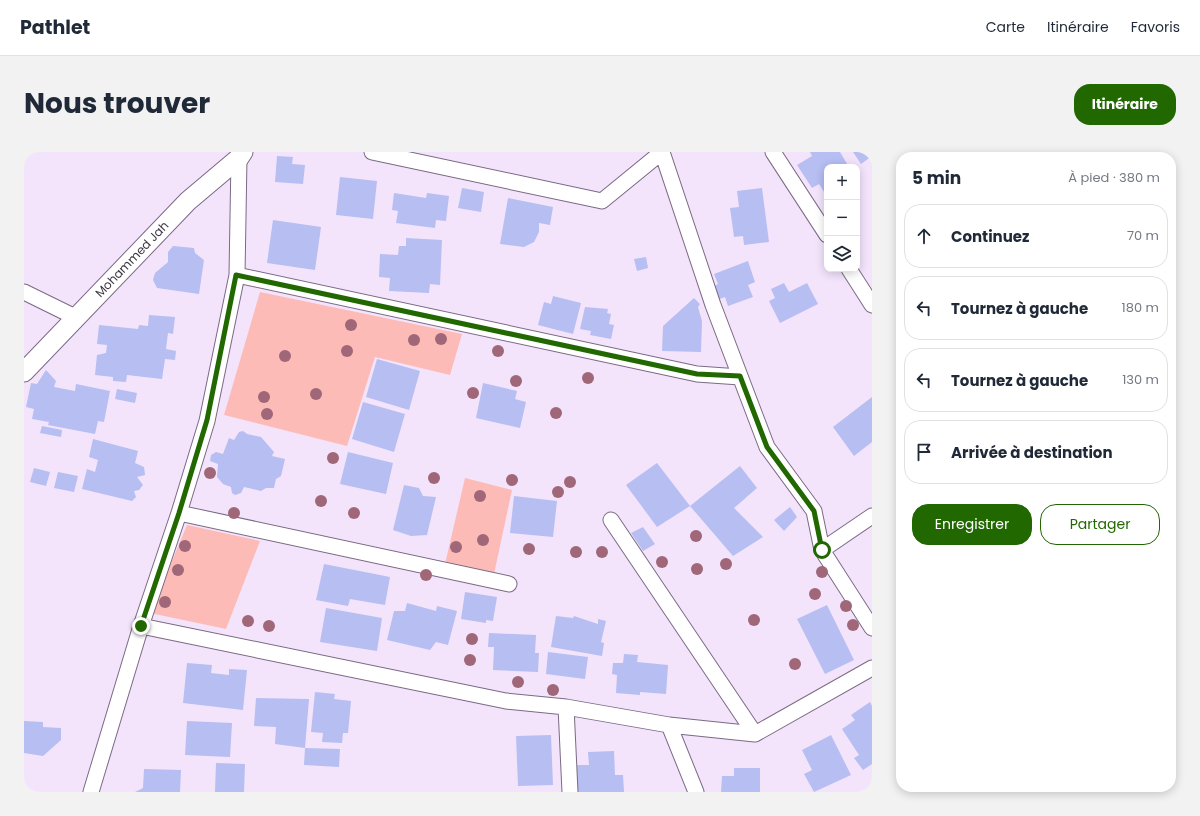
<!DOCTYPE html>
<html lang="fr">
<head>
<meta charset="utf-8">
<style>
  :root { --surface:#fff; --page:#f2f2f3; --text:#1f2937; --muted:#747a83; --line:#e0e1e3; --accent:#216800 }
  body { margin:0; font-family:Poppins,sans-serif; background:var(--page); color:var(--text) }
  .controls { position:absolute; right:12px; top:12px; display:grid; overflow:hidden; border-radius:8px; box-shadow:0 2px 10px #0003 }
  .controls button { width:36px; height:36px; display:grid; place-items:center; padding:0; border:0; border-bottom:1px solid var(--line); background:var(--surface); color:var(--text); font:20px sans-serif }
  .stop { position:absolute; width:12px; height:12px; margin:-9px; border:3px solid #216800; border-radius:50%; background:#fff }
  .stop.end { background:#216800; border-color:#fff; box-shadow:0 1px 4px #0008 }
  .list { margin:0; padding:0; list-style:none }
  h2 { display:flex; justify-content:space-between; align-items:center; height:52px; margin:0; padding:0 16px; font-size:17px }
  h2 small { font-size:13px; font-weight:400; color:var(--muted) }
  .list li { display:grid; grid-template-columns:26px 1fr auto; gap:12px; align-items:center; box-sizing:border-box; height:64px; margin:0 8px 8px; padding:0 8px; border:1px solid var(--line); border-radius:16px }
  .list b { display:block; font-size:15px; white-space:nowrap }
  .list em { font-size:13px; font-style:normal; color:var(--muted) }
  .actions { display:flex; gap:8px; padding:12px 16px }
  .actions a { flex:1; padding:9px 0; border:1px solid var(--accent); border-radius:16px; text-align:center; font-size:14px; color:var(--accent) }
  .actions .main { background:var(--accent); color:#fff }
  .icon { flex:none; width:22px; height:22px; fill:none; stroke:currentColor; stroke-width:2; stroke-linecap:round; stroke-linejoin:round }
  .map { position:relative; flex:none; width:848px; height:640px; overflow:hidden; border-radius:16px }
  header { display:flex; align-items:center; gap:24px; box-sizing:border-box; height:56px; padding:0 20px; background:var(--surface); border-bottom:1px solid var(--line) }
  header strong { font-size:19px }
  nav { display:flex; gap:22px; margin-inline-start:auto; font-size:14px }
  .intro { display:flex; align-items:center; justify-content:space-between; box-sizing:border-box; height:96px; padding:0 24px }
  h1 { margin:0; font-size:28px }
  .button { padding:10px 18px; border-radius:16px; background:var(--accent); color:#fff; font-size:14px; font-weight:700 }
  main { display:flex; gap:24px; padding:0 24px }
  aside { flex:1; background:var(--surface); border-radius:16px; box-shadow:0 2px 10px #0003 }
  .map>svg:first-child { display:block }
  .green { fill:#fdbbb7 }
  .building { fill:#b6bef2 }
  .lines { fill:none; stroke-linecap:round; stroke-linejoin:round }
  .minor-casing { stroke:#7b6a84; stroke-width:17 }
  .tertiary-casing { stroke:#7b6a84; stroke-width:21 }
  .minor { stroke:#fff; stroke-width:15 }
  .tertiary { stroke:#fff; stroke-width:19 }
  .tree { fill:#9f6778 }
  .route { stroke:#216800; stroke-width:5 }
  .labels { text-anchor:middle; stroke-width:3; stroke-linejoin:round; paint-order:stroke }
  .street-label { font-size:12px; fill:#3c3540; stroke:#fff }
</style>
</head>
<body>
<header>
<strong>Pathlet</strong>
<nav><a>Carte</a><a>Itinéraire</a><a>Favoris</a></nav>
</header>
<div class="intro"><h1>Nous trouver</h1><a class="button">Itinéraire</a></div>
<main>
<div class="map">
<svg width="848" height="640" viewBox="0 0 848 640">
  <rect width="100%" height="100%" fill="#f3e4fc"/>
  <path class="green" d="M 236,140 L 438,182 L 426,223 L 351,205 L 323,294 L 200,263 Z
    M 441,326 L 488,338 L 470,422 L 421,412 Z
    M 163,373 L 236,389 L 202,477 L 126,461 Z"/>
  <path class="building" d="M 786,0 L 816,0 L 825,15 L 803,15 L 803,38 L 800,40 L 795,32 L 788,36 L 773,13 L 788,4 Z
    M 829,0 L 848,0 L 848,4 L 837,12 Z
    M 253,4 L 269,5 L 268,12 L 281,13 L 279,32 L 251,30 Z
    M 316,25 L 353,29 L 349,67 L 312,63 Z
    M 438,36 L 460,40 L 457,60 L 434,56 Z
    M 738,36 L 745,90 L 720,93 L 719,84 L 710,85 L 706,56 L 715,55 L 713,39 Z
    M 370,41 L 402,46 L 403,41 L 425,44 L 422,69 L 412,68 L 411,76 L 372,71 L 374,59 L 368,58 Z
    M 484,46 L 529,55 L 526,73 L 515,71 L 515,80 L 510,90 L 500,95 L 476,92 Z
    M 249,68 L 297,75 L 291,118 L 243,111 Z
    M 382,86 L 418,88 L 416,133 L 406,132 L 405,141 L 365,139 L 366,126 L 355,125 L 356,102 L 374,103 L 375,94 L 382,94 Z
    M 149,94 L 170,96 L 171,101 L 180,108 L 175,142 L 133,136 L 129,128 L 131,121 L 144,110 L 144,100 Z
    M 622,105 L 624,116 L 613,119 L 610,107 Z
    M 724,109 L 731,130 L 724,133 L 729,145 L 704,154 L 701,145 L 693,148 L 688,135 L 694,132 L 690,122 Z
    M 760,131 L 765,140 L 783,131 L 794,152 L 756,171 L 745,149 L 751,146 L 747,137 Z
    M 529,144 L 557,151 L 549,182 L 514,173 L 520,150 L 527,152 Z
    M 670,146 L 676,152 L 674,155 L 678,169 L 677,200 L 638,199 L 639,174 Z
    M 561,155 L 584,157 L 583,161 L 587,162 L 585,172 L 590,173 L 587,187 L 566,183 L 567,179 L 556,177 Z
    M 125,163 L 151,165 L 149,182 L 144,181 L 142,197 L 152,199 L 151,208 L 141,207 L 138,227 L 103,223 L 102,230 L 89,229 L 89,225 L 71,223 L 73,203 L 82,201 L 83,193 L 73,192 L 75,173 L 114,177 L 115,173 L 124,174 Z
    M 353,207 L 396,219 L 385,258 L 342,245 Z
    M 22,218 L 32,229 L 30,235 L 51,239 L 52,232 L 86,239 L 80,270 L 74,269 L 71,282 L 24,273 L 25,270 L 8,267 L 10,257 L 2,255 L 7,231 L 13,232 Z
    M 459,231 L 493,239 L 491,247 L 502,250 L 496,276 L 452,266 Z
    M 93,237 L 113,241 L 111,251 L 91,247 Z
    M 848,245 L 848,290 L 830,304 L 809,275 Z
    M 339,250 L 381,262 L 370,300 L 328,287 Z
    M 18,274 L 38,278 L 37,285 L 16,281 Z
    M 219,279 L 223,282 L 237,285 L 250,300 L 248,304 L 261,307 L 257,324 L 252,327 L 250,336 L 242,336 L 237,339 L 220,335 L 217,341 L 211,343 L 208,341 L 207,335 L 199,332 L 193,325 L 194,312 L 186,309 L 187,303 L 192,300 L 199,302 L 205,286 L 210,288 L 215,280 Z
    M 69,287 L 114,299 L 111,311 L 120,315 L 121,323 L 113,325 L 119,333 L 115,338 L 110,339 L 112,345 L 108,349 L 58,337 L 63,317 L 71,320 L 74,308 L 65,305 Z
    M 324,300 L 369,311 L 362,342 L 316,332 Z
    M 633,311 L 666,354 L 633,375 L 602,333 Z
    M 716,314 L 733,336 L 710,356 L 739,385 L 709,404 L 666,354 Z
    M 10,316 L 26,320 L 22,334 L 6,330 Z
    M 34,320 L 54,324 L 50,340 L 30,336 Z
    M 380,333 L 395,336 L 399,344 L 412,345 L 403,383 L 387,384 L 369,378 Z
    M 490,344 L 533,349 L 529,385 L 486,381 Z
    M 766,355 L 773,365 L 760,379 L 750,368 Z
    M 619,375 L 631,392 L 619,399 L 607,381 Z
    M 300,412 L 366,425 L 361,453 L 326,447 L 324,454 L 292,448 Z
    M 441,440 L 473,445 L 469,469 L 462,468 L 462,471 L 437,467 Z
    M 383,451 L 412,459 L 413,454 L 433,459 L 424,493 L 412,490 L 406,498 L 363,488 L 370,459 L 381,459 Z
    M 803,453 L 830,508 L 801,522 L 773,467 Z
    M 302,456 L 358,466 L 353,499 L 296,490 Z
    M 532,464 L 549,466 L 550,464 L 574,472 L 574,467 L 582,469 L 577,490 L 580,491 L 578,504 L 527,495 Z
    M 465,481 L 512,483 L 511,501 L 515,501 L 514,520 L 469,518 L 470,495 L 464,495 Z
    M 524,500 L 564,505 L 561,527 L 522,522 Z
    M 600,502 L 614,503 L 613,510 L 644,513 L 642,542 L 616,540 L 616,543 L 592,541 L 593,523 L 588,522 L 589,511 L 599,511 Z
    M 163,511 L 188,513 L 187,521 L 205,523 L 205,517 L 223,518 L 219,558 L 159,551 Z
    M 291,540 L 311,542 L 310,547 L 327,549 L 324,581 L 319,581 L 318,591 L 298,590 L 299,581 L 287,580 Z
    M 232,546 L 285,547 L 281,596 L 251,592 L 252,575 L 230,574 Z
    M 846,550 L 848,554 L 848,612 L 839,618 L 830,606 L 835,603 L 818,577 L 831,568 L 827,563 Z
    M 0,569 L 19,570 L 19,575 L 37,576 L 37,588 L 19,604 L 0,601 Z
    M 163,569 L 208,571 L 206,605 L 161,603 Z
    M 527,583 L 529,633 L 494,634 L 492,584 Z
    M 807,583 L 827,623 L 790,640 L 780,622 L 788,618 L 778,598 Z
    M 281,596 L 316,597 L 315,615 L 280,613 Z
    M 590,599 L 591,623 L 599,623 L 600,640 L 549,640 L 548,613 L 565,613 L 564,600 Z
    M 192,611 L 221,612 L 220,640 L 191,640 Z
    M 710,616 L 736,616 L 736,640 L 697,640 L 698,624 L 710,624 Z
    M 120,617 L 157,618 L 156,640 L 111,640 L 119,636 Z"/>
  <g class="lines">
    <defs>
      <path id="minor" d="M 348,0 L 578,49 L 638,0
        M 638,0 L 689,153 L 743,295 L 790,359 L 798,398
        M 749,0 L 803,83
        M 825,117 L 848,153
        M 213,123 L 673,222 L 716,225
        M 0,140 L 51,165
        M 155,361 L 485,432
        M 848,364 L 798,398 L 848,476
        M 587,368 L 731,582
        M 117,474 L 482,549 L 542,555 L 645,573 L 672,640
        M 542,555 L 546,640
        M 645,573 L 731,582 L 848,516
        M 67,640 L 117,474 L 155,361 L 183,269 L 213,123 L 215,6"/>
      <g id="tertiary">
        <path id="s1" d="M 0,220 L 164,49 L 215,6 L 219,0"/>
      </g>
    </defs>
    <use href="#minor" class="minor-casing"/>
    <use href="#tertiary" class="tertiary-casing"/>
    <use href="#minor" class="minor"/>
    <use href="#tertiary" class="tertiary"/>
  </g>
  <g class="tree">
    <circle cx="327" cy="173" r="6"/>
    <circle cx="417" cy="187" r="6"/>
    <circle cx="390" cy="188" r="6"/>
    <circle cx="323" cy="199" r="6"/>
    <circle cx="474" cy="199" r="6"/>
    <circle cx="261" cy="204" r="6"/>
    <circle cx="564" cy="226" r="6"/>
    <circle cx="492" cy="229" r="6"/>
    <circle cx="449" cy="241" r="6"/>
    <circle cx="292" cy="242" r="6"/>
    <circle cx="240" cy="245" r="6"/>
    <circle cx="532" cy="261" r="6"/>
    <circle cx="243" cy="262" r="6"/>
    <circle cx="309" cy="306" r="6"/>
    <circle cx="186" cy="321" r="6"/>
    <circle cx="410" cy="326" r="6"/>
    <circle cx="488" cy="328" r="6"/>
    <circle cx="546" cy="330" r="6"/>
    <circle cx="534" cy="340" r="6"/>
    <circle cx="456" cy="344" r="6"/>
    <circle cx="297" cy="349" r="6"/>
    <circle cx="210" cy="361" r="6"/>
    <circle cx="330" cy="361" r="6"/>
    <circle cx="672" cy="384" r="6"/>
    <circle cx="459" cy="388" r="6"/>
    <circle cx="161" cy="394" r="6"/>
    <circle cx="432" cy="395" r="6"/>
    <circle cx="505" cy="397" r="6"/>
    <circle cx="552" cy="400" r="6"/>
    <circle cx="578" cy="400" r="6"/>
    <circle cx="638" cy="410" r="6"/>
    <circle cx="702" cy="412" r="6"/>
    <circle cx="673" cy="417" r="6"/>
    <circle cx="154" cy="418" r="6"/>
    <circle cx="798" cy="420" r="6"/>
    <circle cx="402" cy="423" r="6"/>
    <circle cx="791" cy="442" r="6"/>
    <circle cx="141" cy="450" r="6"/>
    <circle cx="822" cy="454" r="6"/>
    <circle cx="730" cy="468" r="6"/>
    <circle cx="224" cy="469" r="6"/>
    <circle cx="829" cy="473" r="6"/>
    <circle cx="245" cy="474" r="6"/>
    <circle cx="448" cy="487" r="6"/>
    <circle cx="446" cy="508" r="6"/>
    <circle cx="771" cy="512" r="6"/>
    <circle cx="494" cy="530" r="6"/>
    <circle cx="529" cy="538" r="6"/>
  </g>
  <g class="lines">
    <path class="route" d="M 117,474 L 155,361 L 183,268 L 212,123 L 673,222 L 716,224 L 743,295 L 790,359 L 798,398"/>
  </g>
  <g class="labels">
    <g class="street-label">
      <text dy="4" stroke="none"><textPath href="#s1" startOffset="156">Mohammed Jah</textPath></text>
    </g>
  </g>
</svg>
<div class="controls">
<button>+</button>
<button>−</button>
<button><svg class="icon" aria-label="layers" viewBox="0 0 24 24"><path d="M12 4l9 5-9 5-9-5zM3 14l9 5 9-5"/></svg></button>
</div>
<div class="stop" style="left:798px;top:398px"></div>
<div class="stop end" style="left:117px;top:474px"></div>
</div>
<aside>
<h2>5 min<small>À pied · 380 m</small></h2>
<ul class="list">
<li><svg class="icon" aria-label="ahead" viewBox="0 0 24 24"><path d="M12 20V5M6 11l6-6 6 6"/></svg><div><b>Continuez</b></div><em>70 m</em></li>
<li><svg class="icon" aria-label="left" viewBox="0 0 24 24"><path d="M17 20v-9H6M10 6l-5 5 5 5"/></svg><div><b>Tournez à gauche</b></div><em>180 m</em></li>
<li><svg class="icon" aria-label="left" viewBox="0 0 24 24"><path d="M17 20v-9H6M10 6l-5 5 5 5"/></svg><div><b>Tournez à gauche</b></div><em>130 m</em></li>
<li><svg class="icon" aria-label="arrive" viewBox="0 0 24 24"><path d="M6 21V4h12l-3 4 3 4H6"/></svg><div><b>Arrivée à destination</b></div></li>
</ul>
<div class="actions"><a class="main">Enregistrer</a><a>Partager</a></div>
</aside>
</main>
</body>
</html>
